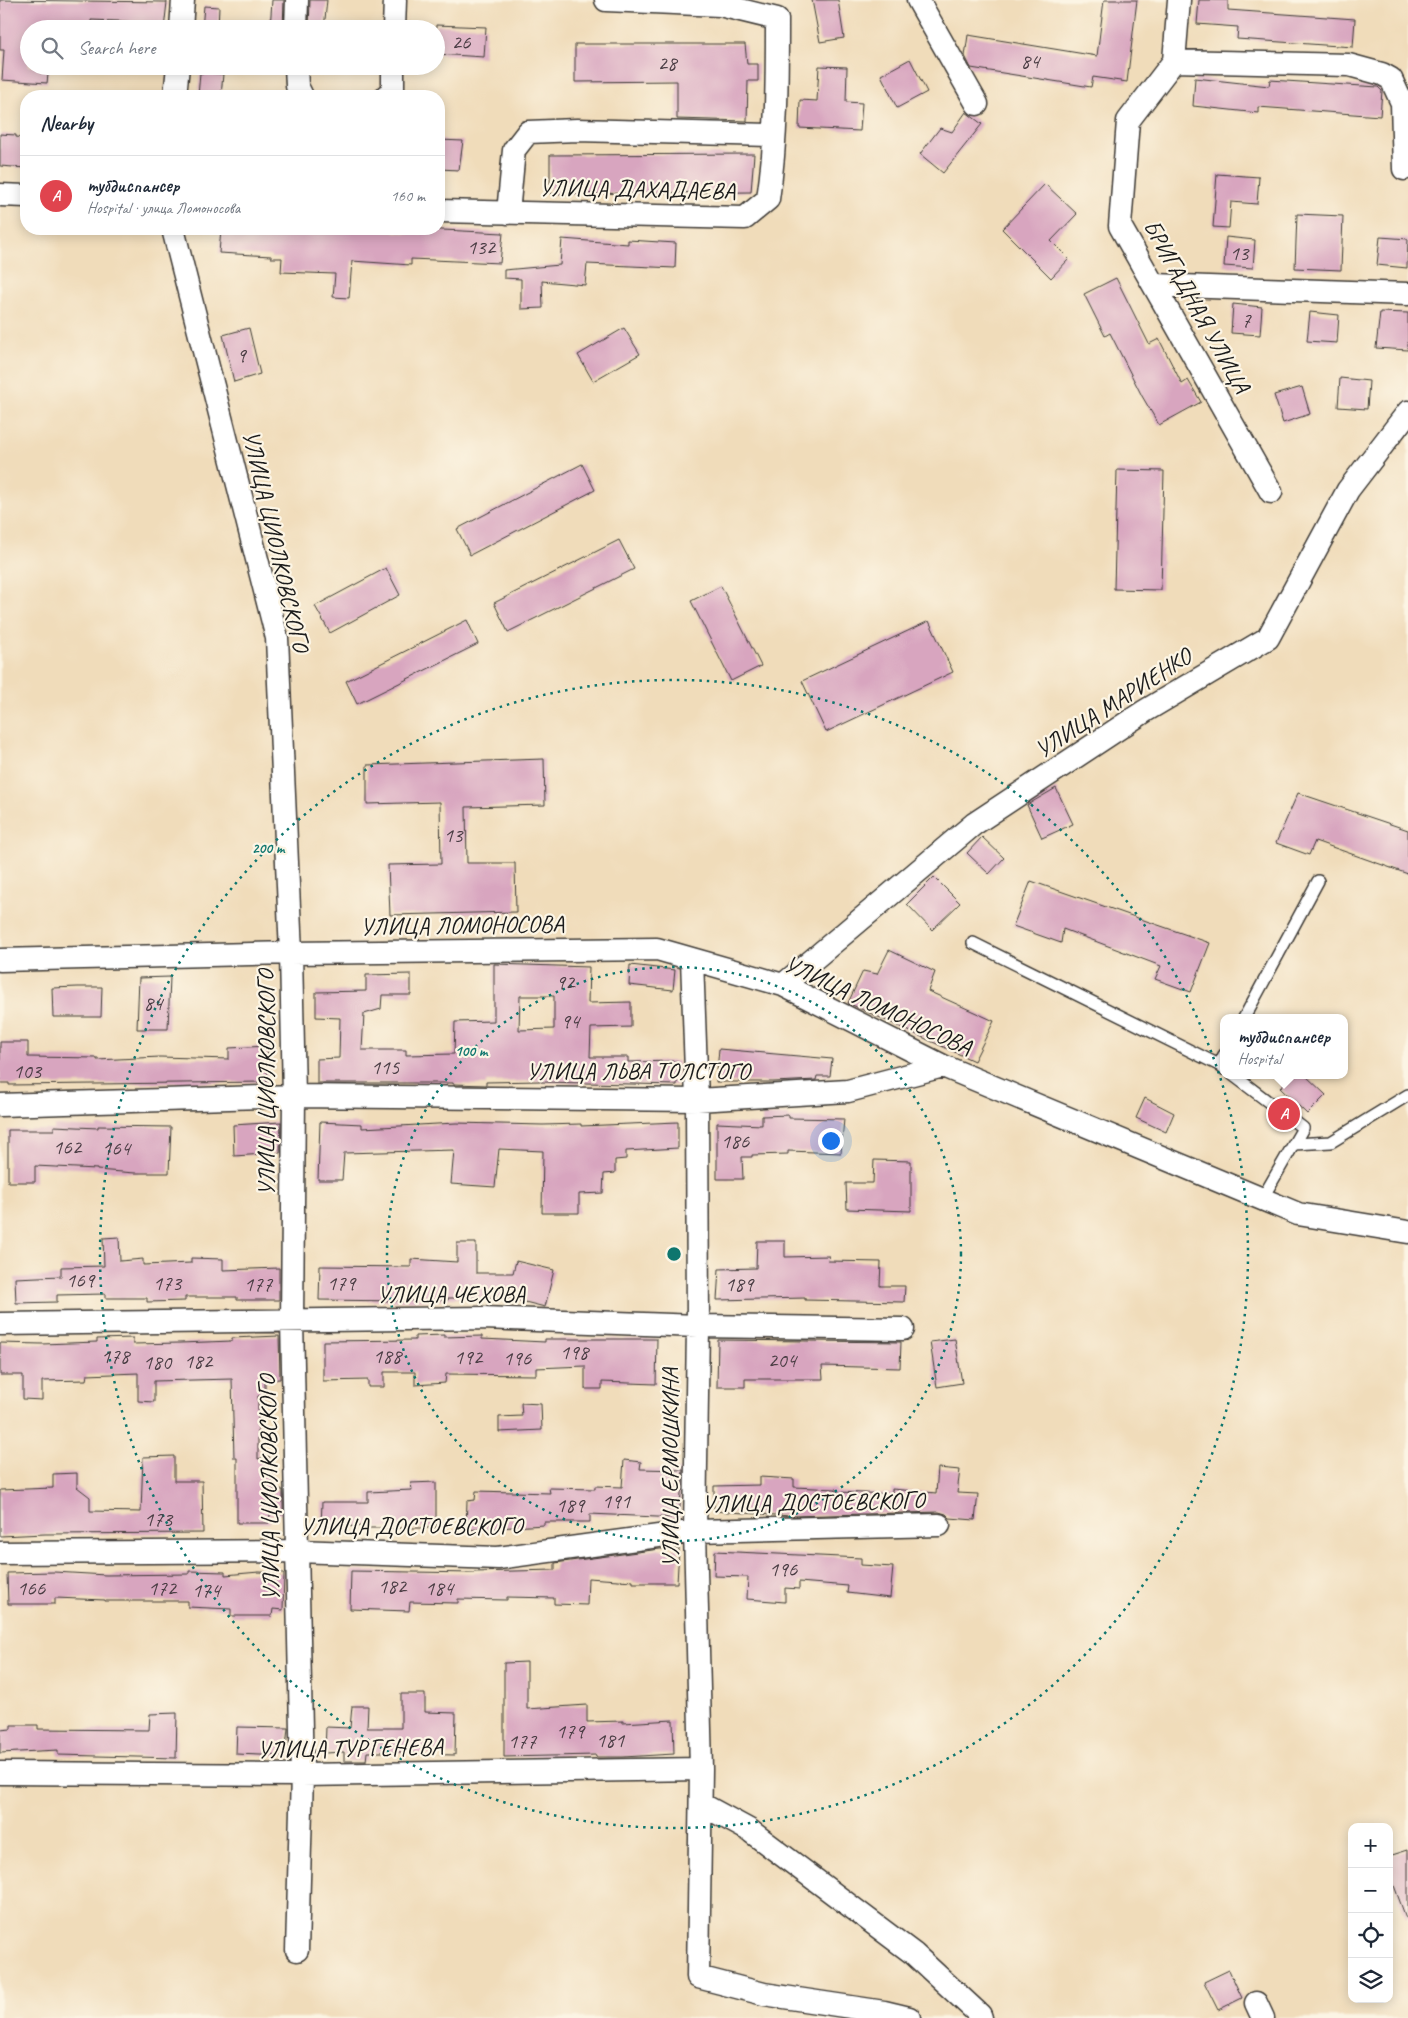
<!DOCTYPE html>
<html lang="en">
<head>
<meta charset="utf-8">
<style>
  :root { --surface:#fff; --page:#f2f2f3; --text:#1f2937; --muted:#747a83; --line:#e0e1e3; --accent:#0b8043 }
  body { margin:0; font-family:Caveat,sans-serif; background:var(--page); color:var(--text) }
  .controls { position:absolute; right:15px; bottom:15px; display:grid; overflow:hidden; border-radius:10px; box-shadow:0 2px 12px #0003 }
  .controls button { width:45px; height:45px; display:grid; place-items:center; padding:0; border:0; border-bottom:1px solid var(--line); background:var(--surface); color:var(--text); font:25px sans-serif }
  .you { position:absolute; left:830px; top:1140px; width:18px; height:18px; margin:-12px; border:4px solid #fff; border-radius:50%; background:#1a73e8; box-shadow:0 0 0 8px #1a73e833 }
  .badge { display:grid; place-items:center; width:32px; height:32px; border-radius:50%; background:var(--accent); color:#fff; font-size:16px; font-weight:700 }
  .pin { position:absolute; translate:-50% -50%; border:2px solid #fff; box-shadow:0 1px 5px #0006 }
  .popup { position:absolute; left:1220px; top:1014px; width:128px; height:65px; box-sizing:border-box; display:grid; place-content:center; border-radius:10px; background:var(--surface); filter:drop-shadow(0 1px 4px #0005); font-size:16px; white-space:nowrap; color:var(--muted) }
  .popup b { font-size:19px; color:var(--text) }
  .popup::after { content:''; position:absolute; left:50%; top:100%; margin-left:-10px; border:10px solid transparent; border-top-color:var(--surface) }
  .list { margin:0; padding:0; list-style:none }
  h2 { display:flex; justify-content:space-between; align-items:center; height:65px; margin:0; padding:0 20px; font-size:21px }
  h2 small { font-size:16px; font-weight:400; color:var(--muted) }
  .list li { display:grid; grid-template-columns:32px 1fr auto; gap:15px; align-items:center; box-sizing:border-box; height:80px; padding:0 20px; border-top:1px solid var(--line) }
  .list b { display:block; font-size:19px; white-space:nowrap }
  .list p { margin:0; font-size:16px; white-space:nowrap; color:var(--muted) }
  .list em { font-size:16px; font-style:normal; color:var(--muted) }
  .icon { flex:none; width:28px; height:28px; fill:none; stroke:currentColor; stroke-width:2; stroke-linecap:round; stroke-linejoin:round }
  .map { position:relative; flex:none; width:1408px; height:2018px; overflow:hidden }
  .search { position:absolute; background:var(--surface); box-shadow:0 2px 12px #0003; left:20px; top:20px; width:425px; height:55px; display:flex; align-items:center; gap:12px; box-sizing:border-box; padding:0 18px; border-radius:28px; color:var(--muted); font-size:19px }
  .panel { position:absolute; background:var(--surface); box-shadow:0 2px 12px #0003; left:20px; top:90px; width:425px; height:145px; border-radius:20px }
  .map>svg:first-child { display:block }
  .building { fill:#d8a5bf; fill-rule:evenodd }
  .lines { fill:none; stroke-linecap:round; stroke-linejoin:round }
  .lane-casing { stroke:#3c3934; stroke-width:14 }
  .street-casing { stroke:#3c3934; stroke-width:25 }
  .lane { stroke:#fff; stroke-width:11 }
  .street { stroke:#fff; stroke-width:22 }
  .ring { fill:none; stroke:#0f766e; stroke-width:2.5; stroke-dasharray:2.5 5 }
  .labels { text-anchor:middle; stroke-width:4.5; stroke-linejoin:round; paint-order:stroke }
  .number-label { font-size:21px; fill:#4b3e45 }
  .street-label { font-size:24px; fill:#1c1c1c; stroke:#fcf5e5 }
  .centre { fill:#0f766e; stroke:#fcf5e5; stroke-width:2.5 }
  .ring-label { font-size:15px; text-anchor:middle; font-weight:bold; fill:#0f766e; stroke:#fcf5e5; stroke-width:4.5; stroke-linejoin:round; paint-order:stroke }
</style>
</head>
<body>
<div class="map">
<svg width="1408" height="2018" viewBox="0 0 1408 2018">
  <rect width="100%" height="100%" fill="#fcf5e5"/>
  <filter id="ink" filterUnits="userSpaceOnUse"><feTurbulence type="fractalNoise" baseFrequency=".02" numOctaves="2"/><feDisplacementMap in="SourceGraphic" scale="10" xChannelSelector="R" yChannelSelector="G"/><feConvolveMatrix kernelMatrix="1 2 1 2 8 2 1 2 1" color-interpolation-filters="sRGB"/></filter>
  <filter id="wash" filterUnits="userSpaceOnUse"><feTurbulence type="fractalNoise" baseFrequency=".0096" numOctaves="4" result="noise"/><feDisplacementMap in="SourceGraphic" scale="20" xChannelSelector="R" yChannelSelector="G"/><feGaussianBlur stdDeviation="1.12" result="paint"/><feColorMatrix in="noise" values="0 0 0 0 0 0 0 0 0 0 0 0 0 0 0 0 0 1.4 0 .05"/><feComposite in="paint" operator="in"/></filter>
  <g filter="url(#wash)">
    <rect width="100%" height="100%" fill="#f0dcba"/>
    <g id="blocks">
      <path class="building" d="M 0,0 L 167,2 L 164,29 L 143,29 L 143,22 L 91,20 L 91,26 L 48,22 L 47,29 L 29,29 L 29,66 L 49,66 L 47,83 L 2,80 L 4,50 L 0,50 Z
        M 272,0 L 284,0 L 283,29 L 270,29 Z
        M 310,0 L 327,0 L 324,29 L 309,29 Z
        M 812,0 L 838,0 L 844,38 L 820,42 Z
        M 1104,0 L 1137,0 L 1127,82 L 1093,77 L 1091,87 L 971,68 L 965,56 L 968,35 L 1097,56 Z
        M 1199,0 L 1228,0 L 1228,10 L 1355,19 L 1353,47 L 1237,39 L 1238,27 L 1197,24 Z
        M 204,6 L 219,7 L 218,29 L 202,29 Z
        M 436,25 L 486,27 L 484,57 L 436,54 Z
        M 575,44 L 745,44 L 747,64 L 758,64 L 758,81 L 748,81 L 747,121 L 677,119 L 677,81 L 575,82 Z
        M 910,59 L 927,92 L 897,108 L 881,75 Z
        M 819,66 L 847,67 L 846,102 L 862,103 L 860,131 L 799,128 L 800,100 L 817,101 Z
        M 200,73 L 223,74 L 221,96 L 198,96 Z
        M 1195,78 L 1269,86 L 1270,80 L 1378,87 L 1382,91 L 1380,116 L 1258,107 L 1258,113 L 1193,106 Z
        M 966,112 L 982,124 L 943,173 L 920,154 L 940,128 L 952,132 Z
        M 0,134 L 16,135 L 16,137 L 26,138 L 26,168 L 0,166 Z
        M 439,140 L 463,141 L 459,170 L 439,169 Z
        M 754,154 L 751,192 L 550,194 L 550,155 Z
        M 1217,174 L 1259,177 L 1257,204 L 1231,202 L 1229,228 L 1213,227 Z
        M 1045,184 L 1077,214 L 1051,241 L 1069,259 L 1051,278 L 1002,229 Z
        M 1297,214 L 1343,216 L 1341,270 L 1295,268 Z
        M 221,229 L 362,230 L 422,234 L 422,229 L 503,233 L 500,263 L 411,259 L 411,265 L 352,261 L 349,298 L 333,297 L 335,274 L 281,272 L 282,258 L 271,258 L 271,256 L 219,253 Z
        M 1226,237 L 1255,240 L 1253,268 L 1224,266 Z
        M 1380,237 L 1408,239 L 1407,268 L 1377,265 Z
        M 562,239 L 628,244 L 628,240 L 676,243 L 675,268 L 587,264 L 585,285 L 542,281 L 543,308 L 521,309 L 521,279 L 504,278 L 504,270 L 560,265 Z
        M 1116,278 L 1149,344 L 1159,339 L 1182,384 L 1188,380 L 1201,402 L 1159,425 L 1142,396 L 1110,333 L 1105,336 L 1084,294 Z
        M 1233,304 L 1262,307 L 1260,335 L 1231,333 Z
        M 1310,312 L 1339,315 L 1337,343 L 1307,341 Z
        M 1380,312 L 1408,313 L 1408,350 L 1376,348 Z
        M 249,328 L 260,374 L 234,382 L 223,335 Z
        M 624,328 L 640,354 L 593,381 L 578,355 Z
        M 1340,378 L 1369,381 L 1367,409 L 1338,407 Z
        M 1302,387 L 1310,414 L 1283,423 L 1274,395 Z
        M 582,464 L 595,490 L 470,555 L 457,529 Z
        M 1117,470 L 1164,471 L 1161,590 L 1114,589 Z
        M 619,540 L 634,569 L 508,632 L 494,603 Z
        M 386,568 L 400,595 L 330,633 L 315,606 Z
        M 721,586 L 761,666 L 731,681 L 691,601 Z
        M 467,620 L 478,644 L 357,704 L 346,681 Z
        M 929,621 L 953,672 L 826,732 L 802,681 Z
        M 544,759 L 545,805 L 466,807 L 467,863 L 515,863 L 516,912 L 390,915 L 388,865 L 441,864 L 440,802 L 367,804 L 367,765 Z
        M 1056,788 L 1073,824 L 1042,838 L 1027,805 Z
        M 1298,793 L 1408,830 L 1408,874 L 1315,841 L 1309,855 L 1276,843 Z
        M 982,837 L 1004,858 L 989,874 L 967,853 Z
        M 934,877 L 960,903 L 932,930 L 907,904 Z
        M 1031,881 L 1210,943 L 1191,992 L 1155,979 L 1161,966 L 1063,929 L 1061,943 L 1013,926 Z
        M 889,950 L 935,972 L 928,991 L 994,1021 L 974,1061 L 848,1003 L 863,971 L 877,974 Z
        M 494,964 L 589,967 L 588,1003 L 631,1002 L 631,1027 L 591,1028 L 590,1057 L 628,1057 L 628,1062 L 678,1061 L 677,1085 L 541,1082 L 541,1081 L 486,1082 L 486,1085 L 453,1084 L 453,1083 L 317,1083 L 317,1059 L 339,1058 L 340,1018 L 316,1017 L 316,992 L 366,991 L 366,975 L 411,974 L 411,995 L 382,995 L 381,1009 L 364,1014 L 362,1050 L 406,1050 L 406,1055 L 454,1054 L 455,1022 L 494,1021 ZM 520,996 L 554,996 L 554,1029 L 519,1030 Z
        M 630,965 L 675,970 L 673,990 L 629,985 Z
        M 170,977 L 168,1029 L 137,1029 L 139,978 Z
        M 78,987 L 102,987 L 101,1017 L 53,1017 L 52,988 Z
        M 0,1042 L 28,1042 L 28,1057 L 97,1058 L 97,1060 L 160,1057 L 229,1059 L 229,1048 L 268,1046 L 267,1082 L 9,1085 L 9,1083 L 0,1083 Z
        M 719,1049 L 832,1059 L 830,1076 L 817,1076 L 816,1080 L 773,1082 L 716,1082 Z
        M 1292,1075 L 1305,1075 L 1326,1095 L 1307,1114 L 1280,1088 Z
        M 1145,1098 L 1174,1113 L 1166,1132 L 1136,1118 Z
        M 789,1115 L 789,1118 L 844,1119 L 841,1153 L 788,1151 L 788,1154 L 752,1155 L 752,1157 L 742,1157 L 743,1179 L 717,1179 L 717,1123 L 762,1125 L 762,1116 Z
        M 281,1122 L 280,1153 L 234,1156 L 233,1125 Z
        M 320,1122 L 362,1124 L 362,1128 L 456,1123 L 543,1125 L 581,1124 L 581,1126 L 678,1122 L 678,1148 L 626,1151 L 626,1159 L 615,1160 L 615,1173 L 604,1174 L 603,1193 L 579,1194 L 579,1213 L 542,1213 L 543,1151 L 499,1149 L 495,1187 L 451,1184 L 454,1150 L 344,1153 L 342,1180 L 318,1180 Z
        M 54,1126 L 98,1128 L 98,1126 L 171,1127 L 169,1173 L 135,1173 L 97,1170 L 97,1169 L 35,1166 L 35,1182 L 8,1182 L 8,1130 L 54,1130 Z
        M 874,1160 L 911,1161 L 911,1211 L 847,1209 L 846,1183 L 873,1183 Z
        M 119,1237 L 120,1261 L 143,1259 L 143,1265 L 191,1263 L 191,1258 L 223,1259 L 223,1270 L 279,1268 L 279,1300 L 237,1300 L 237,1297 L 185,1297 L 185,1301 L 147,1302 L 147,1298 L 105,1298 L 105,1294 L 57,1295 L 57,1302 L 16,1303 L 15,1278 L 61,1276 L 61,1267 L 104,1266 L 103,1238 Z
        M 757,1241 L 785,1241 L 785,1257 L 829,1256 L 828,1261 L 881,1262 L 880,1286 L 905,1286 L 904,1302 L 805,1300 L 805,1298 L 717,1300 L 719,1269 L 756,1268 Z
        M 457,1243 L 476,1243 L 476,1273 L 513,1273 L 516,1261 L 554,1270 L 545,1307 L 509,1298 L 448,1298 L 448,1300 L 402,1301 L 319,1300 L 320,1266 L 411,1267 L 411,1259 L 457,1262 Z
        M 444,1335 L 444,1337 L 482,1336 L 482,1339 L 545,1342 L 545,1339 L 657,1339 L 656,1384 L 602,1382 L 602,1389 L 585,1389 L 585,1366 L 536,1368 L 536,1375 L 446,1374 L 445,1383 L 415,1385 L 415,1372 L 384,1372 L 384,1387 L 368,1387 L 368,1380 L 323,1381 L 323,1341 L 415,1340 L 415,1336 Z
        M 279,1336 L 280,1379 L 265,1380 L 265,1396 L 258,1396 L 258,1459 L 269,1456 L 274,1490 L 283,1490 L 283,1514 L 270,1514 L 269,1523 L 237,1523 L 237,1458 L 234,1458 L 232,1379 L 154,1381 L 154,1402 L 138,1401 L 138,1373 L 87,1375 L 86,1380 L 42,1381 L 42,1400 L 23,1399 L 23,1375 L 0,1375 L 0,1343 L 42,1344 L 97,1342 L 97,1339 L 133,1338 L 133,1344 L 180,1343 L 232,1341 L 232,1338 Z
        M 955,1339 L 962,1383 L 937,1387 L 930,1342 Z
        M 718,1340 L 901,1342 L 900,1368 L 822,1366 L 823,1379 L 745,1379 L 745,1387 L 717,1387 Z
        M 521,1403 L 541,1404 L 542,1430 L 499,1432 L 499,1417 L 522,1416 Z
        M 174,1456 L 174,1481 L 202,1481 L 203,1533 L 45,1534 L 0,1536 L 0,1490 L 53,1488 L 53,1474 L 77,1473 L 77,1487 L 90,1497 L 90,1511 L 141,1512 L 143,1457 Z
        M 624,1460 L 641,1462 L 640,1469 L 683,1470 L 679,1518 L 590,1514 L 590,1522 L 544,1522 L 544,1525 L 466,1530 L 467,1501 L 475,1500 L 476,1491 L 550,1493 L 549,1488 L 595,1489 L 595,1486 L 622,1487 Z
        M 938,1468 L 960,1470 L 957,1493 L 978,1494 L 975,1520 L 950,1518 L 946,1514 L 939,1512 L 791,1516 L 714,1511 L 714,1486 L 760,1485 L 760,1477 L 794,1479 L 794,1487 L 836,1489 L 836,1492 L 892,1494 L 892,1489 L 936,1493 Z
        M 436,1482 L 436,1528 L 368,1528 L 368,1526 L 321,1527 L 322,1502 L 368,1502 L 368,1492 L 412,1490 L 411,1483 Z
        M 660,1549 L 679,1549 L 677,1583 L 633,1583 L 633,1581 L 588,1578 L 587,1605 L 554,1604 L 554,1598 L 507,1597 L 507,1600 L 458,1599 L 458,1603 L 410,1602 L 409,1611 L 350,1609 L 351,1571 L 474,1573 L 474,1572 L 555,1570 L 555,1563 Z
        M 715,1551 L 861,1558 L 861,1565 L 893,1567 L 890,1598 L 847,1593 L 848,1586 L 799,1582 L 799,1589 L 785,1588 L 785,1602 L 747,1599 L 748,1577 L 714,1576 Z
        M 189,1571 L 225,1572 L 225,1575 L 259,1572 L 284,1573 L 283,1610 L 273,1609 L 272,1616 L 231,1616 L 231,1609 L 188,1607 L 188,1601 L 105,1601 L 105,1600 L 55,1598 L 55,1604 L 8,1604 L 7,1573 L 54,1572 L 106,1575 L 189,1574 Z
        M 527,1662 L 527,1709 L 587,1705 L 587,1722 L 623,1721 L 623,1723 L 673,1720 L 674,1754 L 623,1757 L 596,1757 L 596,1755 L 504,1757 L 504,1663 Z
        M 401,1694 L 425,1694 L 425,1712 L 456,1713 L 455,1755 L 413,1754 L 413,1752 L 367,1752 L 366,1761 L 344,1761 L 344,1752 L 325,1753 L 326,1727 L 350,1728 L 352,1706 L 368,1706 L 367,1728 L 401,1728 Z
        M 177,1713 L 176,1758 L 58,1755 L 58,1750 L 0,1753 L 0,1730 L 11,1729 L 11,1725 L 38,1725 L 38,1729 L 149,1730 L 150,1714 Z
        M 237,1727 L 288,1728 L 285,1756 L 236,1754 Z
        M 1408,1850 L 1408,1918 L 1406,1918 L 1389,1872 L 1389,1856 Z
        M 1229,1970 L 1242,1998 L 1218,2010 L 1204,1982 Z"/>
    </g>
  </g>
  <g filter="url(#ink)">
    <use href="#blocks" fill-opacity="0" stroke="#3c3934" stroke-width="1"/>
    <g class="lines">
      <defs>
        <path id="lane" d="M 973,943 L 1219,1065
          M 1244,1018 L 1318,881
          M 1224,1055 L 1219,1065 L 1224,1069
          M 1233,1075 L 1303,1128 L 1262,1199
          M 1294,1144 L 1331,1142 L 1408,1095"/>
        <path id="street" d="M 918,0 L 977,104
          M 1179,0 L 1174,61 L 1128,121 L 1120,226 L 1271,492
          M 181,29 L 183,0
          M 296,29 L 297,0
          M 394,29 L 395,0
          M 1174,61 L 1349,65 L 1382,74 L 1391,79 L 1402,103 L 1404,169
          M 296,66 L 297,86 L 302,96
          M 175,96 L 178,66
          M 386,96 L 393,91 L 393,66
          M 0,195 L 26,196
          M 439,211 L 745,218 L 768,199 C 777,139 777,79 777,19 L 720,5 L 606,0
          M 508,213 L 514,150 L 528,132 L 577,130 L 774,135
          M 173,229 L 277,638 L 291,953 L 294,1096 L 292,1321 L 302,1775 L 297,1950
          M 1154,285 L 1408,294
          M 692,959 L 697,1100 L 698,1326 L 695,1531 L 701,1769 L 698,1977 L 764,1994 L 884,2012 L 909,2018
          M 0,960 L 291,953 L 657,949 L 783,985 L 943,1066 L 1298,1214 L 1408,1232
          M 783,985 L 974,824 L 1145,711 L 1268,638 L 1348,490 L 1408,412
          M 0,1105 L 294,1096 L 697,1100 L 848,1091 L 943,1066
          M 0,1324 L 483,1318 L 698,1326 L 903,1329
          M 0,1553 L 296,1551 L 498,1558 L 695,1531 L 939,1525
          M 0,1773 L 302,1775 L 701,1769
          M 701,1804 L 749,1830 L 914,1954 L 980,2015 L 981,2018
          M 1256,2003 L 1263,2018"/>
      </defs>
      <use href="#lane" class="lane-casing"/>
      <use href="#street" class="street-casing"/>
      <use href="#lane" class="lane"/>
      <use href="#street" class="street"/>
    </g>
  </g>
  <g class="ring">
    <circle cx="674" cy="1254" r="287"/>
    <circle cx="674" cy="1254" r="574"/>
  </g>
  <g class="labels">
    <g class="number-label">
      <text x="461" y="49">26</text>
      <text x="1030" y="68">84</text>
      <text x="667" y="70">28</text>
      <text x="481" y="254">132</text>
      <text x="1239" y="260">13</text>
      <text x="1246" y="327">7</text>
      <text x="241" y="362">9</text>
      <text x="453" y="842">13</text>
      <text x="565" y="989">92</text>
      <text x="153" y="1010">84</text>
      <text x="570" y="1028">94</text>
      <text x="385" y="1074">115</text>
      <text x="27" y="1078">103</text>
      <text x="735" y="1148">186</text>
      <text x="67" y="1154">162</text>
      <text x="116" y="1155">164</text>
      <text x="80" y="1287">169</text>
      <text x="167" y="1290">173</text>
      <text x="341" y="1290">179</text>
      <text x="258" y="1291">177</text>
      <text x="739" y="1291">189</text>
      <text x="574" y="1359">198</text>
      <text x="115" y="1363">178</text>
      <text x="387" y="1363">188</text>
      <text x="468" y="1364">192</text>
      <text x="517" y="1365">196</text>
      <text x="782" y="1367">204</text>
      <text x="198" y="1368">182</text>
      <text x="157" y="1369">180</text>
      <text x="616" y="1508">191</text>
      <text x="570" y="1512">189</text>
      <text x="158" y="1526">173</text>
      <text x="783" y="1576">196</text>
      <text x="392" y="1593">182</text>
      <text x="31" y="1595">166</text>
      <text x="162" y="1595">172</text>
      <text x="439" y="1595">184</text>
      <text x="206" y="1597">174</text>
      <text x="570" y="1738">179</text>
      <text x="610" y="1747">181</text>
      <text x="522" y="1748">177</text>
    </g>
    <g class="street-label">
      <text transform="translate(637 189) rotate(1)" y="8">УЛИЦА ДАХАДАЕВА</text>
      <text transform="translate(1197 306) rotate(61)" y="8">БРИГАДНАЯ УЛИЦА</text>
      <text transform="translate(276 541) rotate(77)" y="8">УЛИЦА ЦИОЛКОВСКОГО</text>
      <text transform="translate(1113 703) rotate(-33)" y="8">УЛИЦА МАРИЕНКО</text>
      <text transform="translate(462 925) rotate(-1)" y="8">УЛИЦА ЛОМОНОСОВА</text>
      <text transform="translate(878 1005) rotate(25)" y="8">УЛИЦА ЛОМОНОСОВА</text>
      <text x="638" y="1079">УЛИЦА ЛЬВА ТОЛСТОГО</text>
      <text transform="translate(266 1083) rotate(-90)" y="8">УЛИЦА ЦИОЛКОВСКОГО</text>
      <text x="451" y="1302">УЛИЦА ЧЕХОВА</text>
      <text transform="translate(670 1468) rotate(-90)" y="8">УЛИЦА ЕРМОШКИНА</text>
      <text transform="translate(269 1488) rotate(-91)" y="8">УЛИЦА ЦИОЛКОВСКОГО</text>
      <text transform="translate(813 1502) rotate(-1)" y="8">УЛИЦА ДОСТОЕВСКОГО</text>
      <text x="411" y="1534">УЛИЦА ДОСТОЕВСКОГО</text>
      <text transform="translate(350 1748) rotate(-1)" y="8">УЛИЦА ТУРГЕНЕВА</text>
    </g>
  </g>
  <circle cx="674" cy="1254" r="8" class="centre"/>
  <g class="ring-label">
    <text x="268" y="853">200 m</text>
    <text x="471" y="1056">100 m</text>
  </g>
</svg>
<div class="controls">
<button>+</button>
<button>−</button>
<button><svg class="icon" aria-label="locate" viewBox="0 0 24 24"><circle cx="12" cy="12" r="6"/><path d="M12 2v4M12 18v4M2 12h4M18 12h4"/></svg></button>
<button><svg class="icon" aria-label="layers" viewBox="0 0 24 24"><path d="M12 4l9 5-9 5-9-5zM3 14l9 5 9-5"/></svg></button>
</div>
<div class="you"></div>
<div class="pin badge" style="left:1284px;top:1114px;background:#e0444e">A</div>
<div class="popup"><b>тубдиспансер</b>Hospital</div>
<div class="search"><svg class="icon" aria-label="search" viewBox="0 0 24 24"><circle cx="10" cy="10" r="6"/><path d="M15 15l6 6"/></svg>Search here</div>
<section class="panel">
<h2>Nearby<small></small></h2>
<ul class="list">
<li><span class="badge" style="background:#e0444e">A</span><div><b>тубдиспансер</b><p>Hospital · улица Ломоносова</p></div><em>160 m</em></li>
</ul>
</section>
</div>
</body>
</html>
